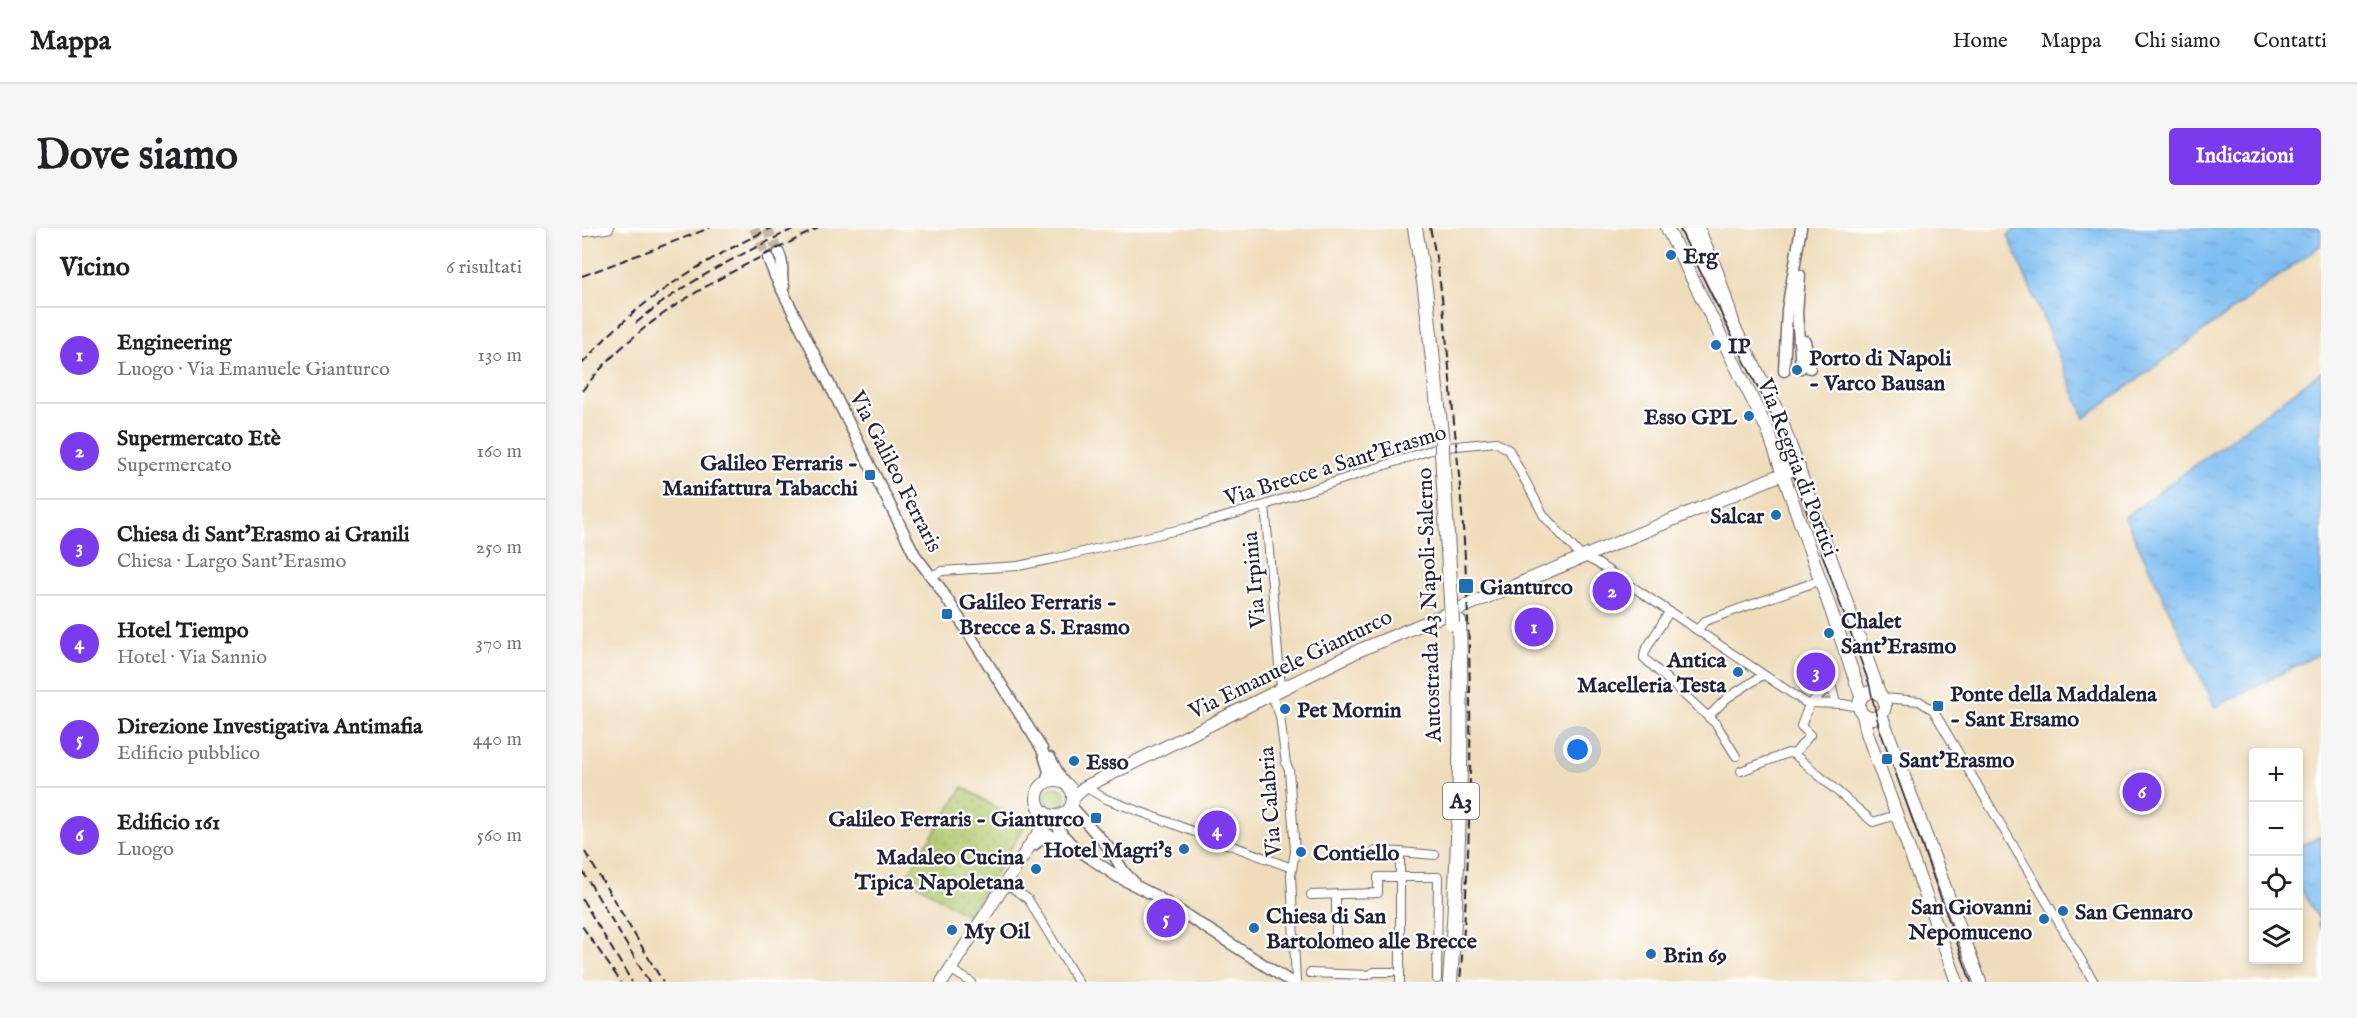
<!DOCTYPE html>
<html lang="it">
<head>
<meta charset="utf-8">
<style>
  :root { --surface:#fff; --page:#f6f6f6; --text:#202124; --muted:#757577; --line:#e0e0e0; --accent:#7c3aed }
  body { margin:0; font-family:"IM FELL English",serif; background:var(--page); color:var(--text) }
  .controls { position:absolute; right:18px; bottom:18px; display:grid; overflow:hidden; border-radius:6px; box-shadow:0 3px 9px #0003 }
  .controls button { width:54px; height:54px; display:grid; place-items:center; padding:0; border:0; border-bottom:2px solid var(--line); background:var(--surface); color:var(--text); font:30px sans-serif }
  .you { position:absolute; left:996px; top:522px; width:21px; height:21px; margin:-15px; border:4px solid #fff; border-radius:50%; background:#1a73e8; box-shadow:0 0 0 9px #1a73e833 }
  .badge { display:grid; place-items:center; width:39px; height:39px; border-radius:50%; background:var(--accent); color:#fff; font-size:20px; font-weight:700 }
  .pin { position:absolute; translate:-50% -50%; border:3px solid #fff; box-shadow:0 2px 6px #0006 }
  .list { margin:0; padding:0; list-style:none }
  h2 { display:flex; justify-content:space-between; align-items:center; height:78px; margin:0; padding:0 24px; font-size:26px }
  h2 small { font-size:20px; font-weight:400; color:var(--muted) }
  .list li { display:grid; grid-template-columns:39px 1fr auto; gap:18px; align-items:center; box-sizing:border-box; height:96px; padding:0 24px; border-top:2px solid var(--line) }
  .list b { display:block; font-size:22px; white-space:nowrap }
  .list p { margin:0; font-size:20px; white-space:nowrap; color:var(--muted) }
  .list em { font-size:20px; font-style:normal; color:var(--muted) }
  .icon { flex:none; width:33px; height:33px; fill:none; stroke:currentColor; stroke-width:2; stroke-linecap:round; stroke-linejoin:round }
  .map { position:relative; flex:none; width:1739px; height:754px; overflow:hidden; border-radius:6px }
  header { display:flex; align-items:center; gap:36px; box-sizing:border-box; height:84px; padding:0 30px; background:var(--surface); border-bottom:2px solid var(--line) }
  header strong { font-size:28px }
  nav { display:flex; gap:33px; margin-inline-start:auto; font-size:21px }
  .intro { display:flex; align-items:center; justify-content:space-between; box-sizing:border-box; height:144px; padding:0 36px }
  h1 { margin:0; font-size:42px }
  .button { padding:15px 27px; border-radius:6px; background:var(--accent); color:#fff; font-size:21px; font-weight:700 }
  main { display:flex; gap:36px; padding:0 36px }
  aside { flex:1; background:var(--surface); border-radius:6px; box-shadow:0 3px 9px #0003 }
  .map>svg:first-child { display:block }
  .grass { fill:url(#grass-dots); stroke:#6a7656; stroke-width:1.5 }
  .water { fill:url(#water-ripples); stroke:#507096; stroke-width:1.5 }
  .lines { fill:none; stroke-linecap:round; stroke-linejoin:round }
  .secondary-tunnel { stroke:#c6b7a1; stroke-width:10; stroke-dasharray:10 5; stroke-linecap:butt }
  .minor-casing { stroke:#6a6367; stroke-width:10 }
  .tertiary-casing { stroke:#6a6367; stroke-width:11 }
  .secondary-casing { stroke:#6a6367; stroke-width:13 }
  .primary-casing { stroke:#6a6367; stroke-width:14 }
  .motorway-casing { stroke:#6a6367; stroke-width:16 }
  .minor { stroke:#fff; stroke-width:8 }
  .tertiary { stroke:#fff; stroke-width:9 }
  .secondary { stroke:#fff; stroke-width:10 }
  .primary { stroke:#fff; stroke-width:12 }
  .motorway { stroke:#fff; stroke-width:14 }
  .tram { stroke:#22223b; stroke-width:1.5 }
  .rail { stroke:#22223b; stroke-width:2; stroke-dasharray:9 4.5; stroke-linecap:butt }
  .motorway-bridge-casing { stroke:#6a6367; stroke-width:16; stroke-linecap:butt }
  .motorway-bridge { stroke:#fff; stroke-width:14 }
  .poi-dot { fill:#1f6fb2; stroke:#fff; stroke-width:2 }
  .labels { text-anchor:middle; stroke-width:4.5; stroke-linejoin:round; paint-order:stroke }
  .shield { fill:#fff; stroke:#646476; stroke-width:1.5 }
  .shield-label { font-size:21px; font-weight:bold; fill:#22223b }
  .poi-label { font-size:22px; font-weight:bold; fill:#22223b; stroke:#fff; text-anchor:start }
  .street-label { font-size:22px; fill:#22223b; stroke:#fff }
</style>
</head>
<body>
<header>
<strong>Mappa</strong>
<nav><a>Home</a><a>Mappa</a><a>Chi siamo</a><a>Contatti</a></nav>
</header>
<div class="intro"><h1>Dove siamo</h1><a class="button">Indicazioni</a></div>
<main>
<aside>
<h2>Vicino<small>6 risultati</small></h2>
<ul class="list">
<li><span class="badge">1</span><div><b>Engineering</b><p>Luogo · Via Emanuele Gianturco</p></div><em>130 m</em></li>
<li><span class="badge">2</span><div><b>Supermercato Etè</b><p>Supermercato</p></div><em>160 m</em></li>
<li><span class="badge">3</span><div><b>Chiesa di Sant'Erasmo ai Granili</b><p>Chiesa · Largo Sant'Erasmo</p></div><em>250 m</em></li>
<li><span class="badge">4</span><div><b>Hotel Tiempo</b><p>Hotel · Via Sannio</p></div><em>370 m</em></li>
<li><span class="badge">5</span><div><b>Direzione Investigativa Antimafia</b><p>Edificio pubblico</p></div><em>440 m</em></li>
<li><span class="badge">6</span><div><b>Edificio 161</b><p>Luogo</p></div><em>560 m</em></li>
</ul>
</aside>
<div class="map">
<svg width="1739" height="754" viewBox="0 0 1739 754">
  <defs>
    <pattern id="grass-dots" width="8" height="8" patternUnits="userSpaceOnUse" patternTransform="scale(1.5)"><rect width="8" height="8" fill="#b1ca70"/><path d="M2 2h.1M6 6h.1" fill="none" stroke="#98ad62" stroke-width="1.8" stroke-linecap="round"/></pattern>
    <pattern id="water-ripples" width="26" height="14" patternUnits="userSpaceOnUse" patternTransform="scale(1.5)"><rect width="26" height="14" fill="#7dbdf1"/><path d="M2 4q2-2 4 0t4 0M15 11q2-2 4 0t4 0" fill="none" stroke="#6ca2d0"/></pattern>
  </defs>
  <rect width="100%" height="100%" fill="#fff"/>
  <filter id="ink" filterUnits="userSpaceOnUse"><feTurbulence type="fractalNoise" baseFrequency=".0167" numOctaves="2"/><feDisplacementMap in="SourceGraphic" scale="12" xChannelSelector="R" yChannelSelector="G"/><feConvolveMatrix kernelMatrix="1 2 1 2 8 2 1 2 1" color-interpolation-filters="sRGB"/></filter>
  <filter id="wash" filterUnits="userSpaceOnUse"><feTurbulence type="fractalNoise" baseFrequency=".008" numOctaves="4" result="noise"/><feDisplacementMap in="SourceGraphic" scale="24" xChannelSelector="R" yChannelSelector="G"/><feGaussianBlur stdDeviation="1.35" result="paint"/><feColorMatrix in="noise" values="0 0 0 0 0 0 0 0 0 0 0 0 0 0 0 0 0 1.4 0 .05"/><feComposite in="paint" operator="in"/></filter>
  <g filter="url(#wash)">
    <rect width="100%" height="100%" fill="#efdcba"/>
    <path class="grass" d="M462 570a11 11 0 1 1 22 0a11 11 0 1 1-22 0Z
      M 381,559 L 443,598 L 386,688 L 324,649 Z"/>
    <path class="water" d="M 1435,0 L 1739,0 L 1739,17 L 1503,190 L 1426,7 Z
      M 1739,144 L 1739,425 L 1633,479 L 1543,289 Z
      M 1739,608 L 1739,701 L 1736,695 L 1738,693 L 1717,658 L 1716,619 Z"/>
  </g>
  <g filter="url(#ink)">
    <g class="lines">
      <path class="secondary-tunnel" d="M 172,0 L 186,30
        M 185,0 L 197,25"/>
      <defs>
        <path id="minor" d="M 683,277 L 699,460
          M 349,348 L 360,343 L 436,338 L 475,330 L 608,299 L 683,277 L 855,220 L 914,214 L 927,222 L 962,288 L 997,326 L 1015,335 L 1224,475 L 1261,476 L 1277,479
          M 1087,384 L 1063,423 L 1062,430 L 1134,496 L 1154,528
          M 1115,402 L 1123,393 L 1239,352
          M 689,465 L 698,488 L 704,536 L 707,542 L 713,623 L 709,647 L 714,754
          M 1301,470 L 1337,473 L 1351,482 L 1512,754
          M 1126,489 L 1145,470 L 1181,447
          M 1212,526 L 1291,594 L 1314,587
          M 1159,543 L 1206,525 L 1212,526 L 1228,507 L 1219,498 L 1227,477 L 1246,459 L 1250,460 L 1254,476
          M 503,559 L 524,571 L 710,640
          M 793,623 L 818,624
          M 423,655 L 446,671 L 496,754
          M 729,667 L 796,665 L 796,649 L 856,649 L 855,751
          M 754,714 L 754,666
          M 368,741 L 389,754
          M 728,745 L 786,747 L 792,744 L 810,744
          M 818,754 L 818,624 L 853,627"/>
        <path id="tertiary" d="M 0,4 L 27,0"/>
        <path id="secondary" d="M 197,25 C 204,40 197,45 202,58
          M 186,30 L 193,48 L 333,327 L 358,360 L 460,521 L 467,543 L 464,554
          M 1218,47 L 1215,85 L 1219,140
          M 1223,113 L 1228,140
          M 1202,143 L 1205,82 L 1219,0
          M 468,530 L 481,554
          M 489,578 L 528,621 L 542,644 L 551,653
          M 470,588 L 480,606 L 492,619 L 536,649 L 574,668 L 709,754
          M 452,617 L 460,610 L 468,607 L 485,616"/>
        <path id="primary" d="M 1085,0 L 1186,203 L 1279,468
          M 1105,0 L 1138,71
          M 1146,87 L 1197,186 L 1298,467
          M1277 477a13 13 0 1 1 26 0a13 13 0 1 1-26 0Z
          M 1299,486 L 1398,754
          M 1281,487 L 1285,505 L 1375,754
          M455 570a18 18 0 1 1 36 0a18 18 0 1 1-36 0Z
          M 491,570 L 503,559 L 778,422 L 1217,239
          M 360,754 L 450,614 L 470,588"/>
        <path id="motorway" d="M 833,0 L 843,60 L 860,215
          M 1115,0 L 1134,44 L 1150,94
          M 860,225 L 869,372
          M 868,754 C 877,633 881,514 877,393"/>
      </defs>
      <use href="#minor" class="minor-casing"/>
      <use href="#tertiary" class="tertiary-casing"/>
      <use href="#secondary" class="secondary-casing"/>
      <use href="#primary" class="primary-casing"/>
      <use href="#motorway" class="motorway-casing"/>
      <use href="#minor" class="minor"/>
      <use href="#tertiary" class="tertiary"/>
      <use href="#secondary" class="secondary"/>
      <use href="#primary" class="primary"/>
      <use href="#motorway" class="motorway"/>
      <path class="tram" d="M 1097,0 L 1191,191 L 1287,455 L 1297,499 L 1389,754"/>
      <path class="rail" d="M 848,0 C 862,60 865,123 871,184 C 891,374 894,563 878,754
        M 0,48 L 128,0
        M 54,95 C 102,54 156,28 213,0
        M 0,136 C 54,73 115,36 189,0
        M 0,163 C 65,80 145,47 236,0
        M 3,624 L 81,754
        M 0,642 L 67,754
        M 0,671 L 50,754
        M 0,698 L 39,754"/>
      <defs>
        <path id="motorway-bridge" d="M 860,215 L 860,225
          M 869,372 L 870,395"/>
      </defs>
      <use href="#motorway-bridge" class="motorway-bridge-casing"/>
      <use href="#motorway-bridge" class="motorway-bridge"/>
    </g>
  </g>
  <g class="poi-dot">
    <circle cx="1089" cy="27" r="6"/>
    <circle cx="1134" cy="117" r="6"/>
    <circle cx="1215" cy="142" r="6"/>
    <circle cx="1167" cy="188" r="6"/>
    <rect x="282" y="241" width="12" height="12" rx="3"/>
    <circle cx="1194" cy="287" r="6"/>
    <rect x="876" y="350" width="16" height="16" rx="3"/>
    <rect x="359" y="380" width="12" height="12" rx="3"/>
    <circle cx="1247" cy="405" r="6"/>
    <circle cx="1156" cy="444" r="6"/>
    <rect x="1350" y="472" width="12" height="12" rx="3"/>
    <circle cx="703" cy="481" r="6"/>
    <rect x="1299" y="525" width="12" height="12" rx="3"/>
    <circle cx="492" cy="533" r="6"/>
    <rect x="508" y="584" width="12" height="12" rx="3"/>
    <circle cx="602" cy="621" r="6"/>
    <circle cx="719" cy="624" r="6"/>
    <circle cx="454" cy="641" r="6"/>
    <circle cx="1481" cy="683" r="6"/>
    <circle cx="1462" cy="691" r="6"/>
    <circle cx="672" cy="700" r="6"/>
    <circle cx="370" cy="702" r="6"/>
    <circle cx="1069" cy="726" r="6"/>
  </g>
  <g class="labels">
    <rect class="shield" x="861" y="555" width="36" height="36" rx="4.5"/>
    <g class="shield-label">
      <text x="879" y="580">A3</text>
    </g>
    <g class="poi-label">
      <text x="1101" y="35">Erg</text>
      <text x="1146" y="125">IP</text>
      <text x="1227" y="137">Porto di Napoli<tspan x="1227" dy="25">- Varco Bausan</tspan></text>
      <text x="1155" y="196" text-anchor="end">Esso GPL</text>
      <text x="276" y="242" text-anchor="end">Galileo Ferraris -<tspan x="276" dy="25">Manifattura Tabacchi</tspan></text>
      <text x="1182" y="295" text-anchor="end">Salcar</text>
      <text x="898" y="366">Gianturco</text>
      <text x="377" y="381">Galileo Ferraris -<tspan x="377" dy="25">Brecce a S. Erasmo</tspan></text>
      <text x="1259" y="400">Chalet<tspan x="1259" dy="25">Sant'Erasmo</tspan></text>
      <text x="1144" y="439" text-anchor="end">Antica<tspan x="1144" dy="25">Macelleria Testa</tspan></text>
      <text x="1368" y="473">Ponte della Maddalena<tspan x="1368" dy="25">- Sant Ersamo</tspan></text>
      <text x="715" y="489">Pet Mornin</text>
      <text x="1317" y="539">Sant'Erasmo</text>
      <text x="504" y="541">Esso</text>
      <text x="502" y="598" text-anchor="end">Galileo Ferraris - Gianturco</text>
      <text x="590" y="629" text-anchor="end">Hotel Magri's</text>
      <text x="731" y="632">Contiello</text>
      <text x="442" y="636" text-anchor="end">Madaleo Cucina<tspan x="442" dy="25">Tipica Napoletana</tspan></text>
      <text x="1450" y="686" text-anchor="end">San Giovanni<tspan x="1450" dy="25">Nepomuceno</tspan></text>
      <text x="1493" y="691">San Gennaro</text>
      <text x="684" y="695">Chiesa di San<tspan x="684" dy="25">Bartolomeo alle Brecce</tspan></text>
      <text x="382" y="710">My Oil</text>
      <text x="1081" y="734">Brin 69</text>
    </g>
    <g class="street-label">
      <text transform="translate(753 236) rotate(-17)" y="8">Via Brecce a Sant'Erasmo</text>
      <text transform="translate(1217 239) rotate(69)" y="8">Via Reggia di Portici</text>
      <text transform="translate(315 243) rotate(63)" y="8">Via Galileo Ferraris</text>
      <text transform="translate(671 352) rotate(-95)" y="8">Via Irpinia</text>
      <text transform="translate(846 377) rotate(-92)" y="8">Autostrada A3 Napoli-Salerno</text>
      <text transform="translate(708 435) rotate(-26)" y="8">Via Emanuele Gianturco</text>
      <text transform="translate(687 574) rotate(-94)" y="8">Via Calabria</text>
    </g>
  </g>
</svg>
<div class="controls">
<button>+</button>
<button>−</button>
<button><svg class="icon" aria-label="locate" viewBox="0 0 24 24"><circle cx="12" cy="12" r="6"/><path d="M12 2v4M12 18v4M2 12h4M18 12h4"/></svg></button>
<button><svg class="icon" aria-label="layers" viewBox="0 0 24 24"><path d="M12 4l9 5-9 5-9-5zM3 14l9 5 9-5"/></svg></button>
</div>
<div class="you"></div>
<div class="pin badge" style="left:952px;top:399px">1</div>
<div class="pin badge" style="left:1030px;top:363px">2</div>
<div class="pin badge" style="left:1234px;top:444px">3</div>
<div class="pin badge" style="left:635px;top:602px">4</div>
<div class="pin badge" style="left:584px;top:690px">5</div>
<div class="pin badge" style="left:1560px;top:564px">6</div>
</div>
</main>
</body>
</html>
